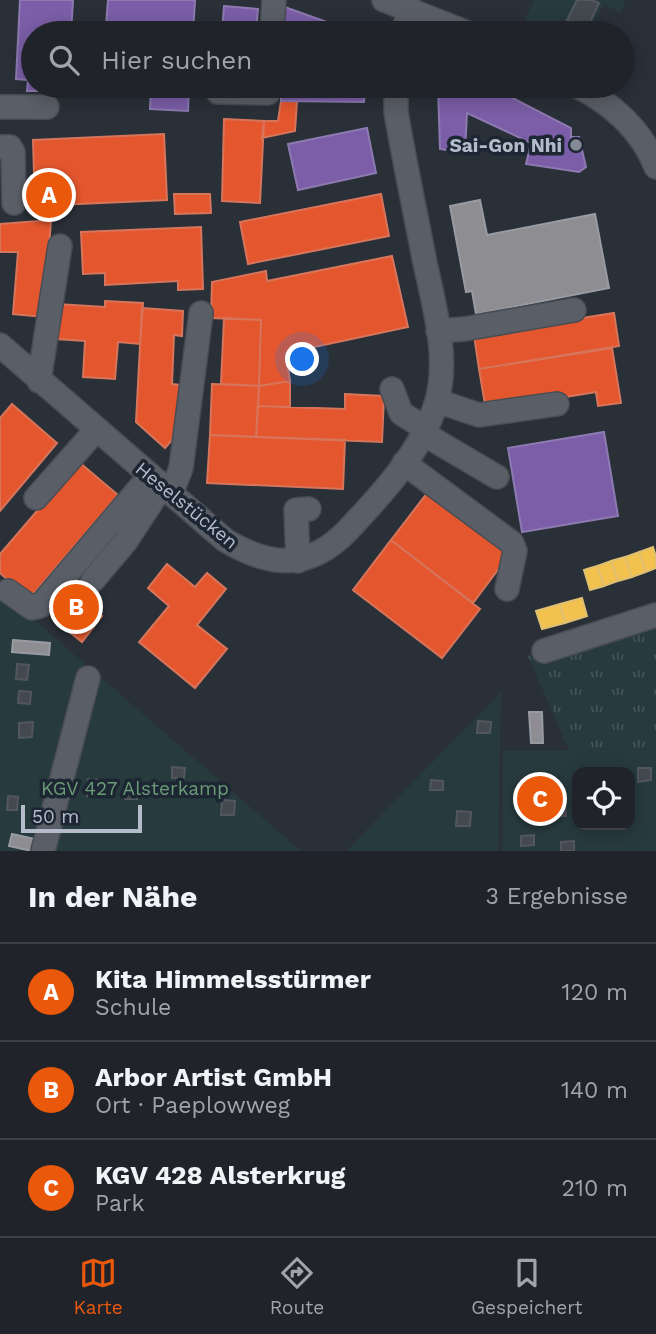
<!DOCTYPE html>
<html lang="de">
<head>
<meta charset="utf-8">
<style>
  :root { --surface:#20242a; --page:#282c32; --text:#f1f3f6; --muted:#a2a4a8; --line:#3d4147; --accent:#ea580c }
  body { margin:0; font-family:"Work Sans",sans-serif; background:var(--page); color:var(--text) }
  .controls { position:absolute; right:21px; bottom:21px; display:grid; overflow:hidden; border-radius:14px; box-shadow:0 4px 18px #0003 }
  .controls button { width:63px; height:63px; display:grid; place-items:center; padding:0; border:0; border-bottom:2px solid var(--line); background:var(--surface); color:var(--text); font:35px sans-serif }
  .scale { position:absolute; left:21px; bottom:18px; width:121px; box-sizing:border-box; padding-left:7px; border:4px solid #b4bcc9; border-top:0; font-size:19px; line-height:24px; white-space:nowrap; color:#b4bcc9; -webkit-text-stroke:5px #1d2633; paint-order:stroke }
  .you { position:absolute; left:303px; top:360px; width:24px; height:24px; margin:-18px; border:5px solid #fff; border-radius:50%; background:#1a73e8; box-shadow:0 0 0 10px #1a73e833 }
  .badge { display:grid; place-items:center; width:46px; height:46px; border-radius:50%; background:var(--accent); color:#fff; font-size:23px; font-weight:700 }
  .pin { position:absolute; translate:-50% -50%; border:4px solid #fff; box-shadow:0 2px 7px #0006 }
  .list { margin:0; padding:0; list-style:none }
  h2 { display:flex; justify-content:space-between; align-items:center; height:91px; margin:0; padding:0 28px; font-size:30px }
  h2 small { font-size:23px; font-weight:400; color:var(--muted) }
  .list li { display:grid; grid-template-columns:46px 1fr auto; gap:21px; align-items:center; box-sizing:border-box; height:98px; padding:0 28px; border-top:2px solid var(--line) }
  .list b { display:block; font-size:26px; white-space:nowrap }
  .list p { margin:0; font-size:23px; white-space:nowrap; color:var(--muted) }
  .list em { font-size:23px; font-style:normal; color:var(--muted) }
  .icon { flex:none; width:38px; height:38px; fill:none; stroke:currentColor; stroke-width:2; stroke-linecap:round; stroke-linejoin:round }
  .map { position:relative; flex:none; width:656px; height:851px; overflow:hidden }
  .search { position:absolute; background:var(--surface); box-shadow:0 4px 18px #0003; left:21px; right:21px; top:21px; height:77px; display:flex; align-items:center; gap:18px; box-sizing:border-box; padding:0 24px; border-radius:38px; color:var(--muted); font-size:26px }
  .sheet { height:385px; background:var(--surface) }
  nav { display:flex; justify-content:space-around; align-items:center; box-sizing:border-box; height:98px; border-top:2px solid var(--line); background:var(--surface); font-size:19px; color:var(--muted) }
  nav a { display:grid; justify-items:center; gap:4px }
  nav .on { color:var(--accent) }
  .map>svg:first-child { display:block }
  .grass { fill:url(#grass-tufts) }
  .garden { fill:#273a3e; fill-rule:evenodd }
  .homes { fill:#f2c14e; stroke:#dfc073; stroke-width:2 }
  .shops { fill:#e4572e; stroke:#d6755c; stroke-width:2 }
  .offices { fill:#7b5ea7; stroke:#8c7ab1; stroke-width:2 }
  .industry { fill:#8d8d92; stroke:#999ba2; stroke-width:2 }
  .building { fill:#444950; stroke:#52575f; stroke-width:2 }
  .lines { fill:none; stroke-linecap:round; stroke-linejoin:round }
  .minor-casing { stroke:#484c53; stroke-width:26 }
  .minor { stroke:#5a5e66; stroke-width:23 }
  .poi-dot { fill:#848b96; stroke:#1d2633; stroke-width:2.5 }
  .labels { text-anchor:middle; stroke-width:7; stroke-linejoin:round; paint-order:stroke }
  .poi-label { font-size:19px; font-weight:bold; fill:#b4bcc9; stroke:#1d2633; text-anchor:end }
  .street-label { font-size:19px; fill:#b4bcc9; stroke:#1d2633 }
  .park-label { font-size:19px; fill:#6b9a76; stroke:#1d2633 }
</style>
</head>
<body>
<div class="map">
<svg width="656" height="851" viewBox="0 0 656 851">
  <defs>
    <pattern id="grass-tufts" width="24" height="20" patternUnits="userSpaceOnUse" patternTransform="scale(1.75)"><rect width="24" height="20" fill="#273a3e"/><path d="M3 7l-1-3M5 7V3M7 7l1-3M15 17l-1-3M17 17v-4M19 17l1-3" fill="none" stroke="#445559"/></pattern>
  </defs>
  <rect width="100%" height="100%" fill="#2a3038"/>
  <path class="grass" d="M 656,615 L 656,749 L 569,750 L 528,656 Z"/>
  <path class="garden" d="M 535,0 L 626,0 L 620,12 L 604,4 L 588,33 L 525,33 L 519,30 Z
    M 0,590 L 85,664 L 33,851 L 0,851 Z
    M 98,675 L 301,851 L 51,851 Z
    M 501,692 L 498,851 L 346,851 Z
    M 656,749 L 656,851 L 503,851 L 503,751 ZM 577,772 L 630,772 L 630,825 L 577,825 Z"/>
  <path class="homes" d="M 653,547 L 656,557 L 656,568 L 646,572 L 639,552 Z
    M 639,552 L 646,572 L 632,577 L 625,557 Z
    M 625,557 L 632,577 L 618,581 L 611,561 Z
    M 611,561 L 618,581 L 604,586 L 597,566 Z
    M 597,566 L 604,586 L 590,590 L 584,570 Z
    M 582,598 L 587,616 L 565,623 L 560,604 Z
    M 560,604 L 565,623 L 542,629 L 536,611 Z"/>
  <path class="shops" d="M 281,101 L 297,101 L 295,131 L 262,138 L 264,121 L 278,121 Z
    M 224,119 L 264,121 L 260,203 L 222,201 Z
    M 164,134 L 167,200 L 35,206 L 33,140 Z
    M 174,194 L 210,194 L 211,213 L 175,214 Z
    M 381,194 L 389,236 L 248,264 L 240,222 Z
    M 51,220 L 44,317 L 13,314 L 18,252 L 0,252 L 0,224 Z
    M 201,227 L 203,289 L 178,290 L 178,281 L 105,285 L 105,273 L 83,274 L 81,232 Z
    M 392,256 L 408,327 L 286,353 L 290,381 L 259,386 L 261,320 L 211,318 L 212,282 L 266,271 L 267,281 Z
    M 105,301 L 143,303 L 140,344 L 118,342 L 115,379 L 83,377 L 85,341 L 56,339 L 58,304 L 105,307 Z
    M 142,308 L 183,311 L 182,336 L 174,335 L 172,384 L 180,385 L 177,434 L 165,448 L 136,422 Z
    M 614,313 L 619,346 L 479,369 L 474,335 Z
    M 224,318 L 261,320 L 259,386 L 221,384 Z
    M 612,348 L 621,403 L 598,406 L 596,392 L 486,410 L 479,369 Z
    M 290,381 L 290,407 L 258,406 L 259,386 Z
    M 212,384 L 259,386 L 256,437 L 210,435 Z
    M 345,394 L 384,396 L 382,442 L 256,437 L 258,406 L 345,409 Z
    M 12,404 L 57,443 L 0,511 L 0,418 Z
    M 210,435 L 345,440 L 343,489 L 207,483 Z
    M 79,462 L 118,495 L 29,599 L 0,573 L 0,554 Z
    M 431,488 L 509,555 L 473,603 L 391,540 Z
    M 391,540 L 480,609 L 442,658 L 353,590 Z
    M 167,564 L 195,587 L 207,573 L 226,589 L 197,625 L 227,649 L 195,688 L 139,642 L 169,606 L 148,588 Z
    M 83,580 L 90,585 L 79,597 L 102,616 L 82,642 L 52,618 Z"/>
  <path class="offices" d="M 20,0 L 73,0 L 71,33 L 33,33 L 33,86 L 37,86 L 37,91 L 27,91 L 28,80 L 16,79 Z
    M 108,0 L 195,0 L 193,33 L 155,33 L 155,29 L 106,26 Z
    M 279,5 L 355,32 L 355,33 L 279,33 Z
    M 224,6 L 258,9 L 256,33 L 214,33 L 214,31 L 222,31 Z
    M 151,86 L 189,86 L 188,111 L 150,109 Z
    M 281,86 L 365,86 L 364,102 L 281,101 Z
    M 438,86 L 489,86 L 571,128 L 571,137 L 579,137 L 586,167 L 579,172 L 526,164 L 531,143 L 467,113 L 465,153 L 440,149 Z
    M 367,128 L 376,173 L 298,190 L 288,144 Z
    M 604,432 L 618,516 L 522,532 L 508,448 Z"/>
  <path class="industry" d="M 480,200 L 487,235 L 595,214 L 609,288 L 476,314 L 472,291 L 466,292 L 450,206 Z
    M 13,640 L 50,643 L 49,655 L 12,652 Z
    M 529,712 L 542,712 L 543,743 L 531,743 Z
    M 12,834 L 35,839 L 32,851 L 9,846 Z"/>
  <path class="building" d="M 577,0 L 592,0 L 599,3 L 585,33 L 578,29 L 579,26 L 567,20 Z
    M 17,664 L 29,665 L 27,680 L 16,679 Z
    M 19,691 L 31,692 L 30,704 L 18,703 Z
    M 478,721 L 491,722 L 490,733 L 477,733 Z
    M 33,722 L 32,737 L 19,738 L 19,723 Z
    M 172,767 L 185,768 L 184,778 L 172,778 Z
    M 638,768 L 651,768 L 651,780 L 638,782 Z
    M 88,779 L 100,780 L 100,796 L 87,796 Z
    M 431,780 L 443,781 L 443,790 L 430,790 Z
    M 126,786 L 138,786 L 137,799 L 125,799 Z
    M 533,795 L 533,806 L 520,807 L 520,796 Z
    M 8,796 L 18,797 L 17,810 L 7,810 Z
    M 222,800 L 235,801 L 234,815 L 221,815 Z
    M 553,801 L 565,801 L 566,816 L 553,816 Z
    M 457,811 L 471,812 L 470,826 L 456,826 Z
    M 534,835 L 534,845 L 521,846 L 521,836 Z
    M 574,841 L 574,851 L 561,851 L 561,842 Z"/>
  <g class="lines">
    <defs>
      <path id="minor" d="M 384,0 L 468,33
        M 272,33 L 274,0
        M 402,33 L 411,9
        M 577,86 C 611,103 642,130 656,167
        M 218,92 L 268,93 L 269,86
        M 0,107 L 47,107
        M 0,147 L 10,147 L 13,152 L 14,203
        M 438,331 L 464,329 L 574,310
        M 0,345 L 225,540 C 271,568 310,570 348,530 C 383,493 420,453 436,404 C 451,356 432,300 423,253 C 414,206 404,159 396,112 L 396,86
        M 39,381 L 60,246
        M 392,389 L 401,413 L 426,429
        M 437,401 L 479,415 L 557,404
        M 424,434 L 497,477
        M 404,463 L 512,543 L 515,551 L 507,589
        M 171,494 L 181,468 L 201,313
        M 36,498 L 96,430
        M 298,561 L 296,510 L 309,509
        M 93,580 L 126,541 L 162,486
        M 8,591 L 32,608 L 40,606 L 150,476
        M 544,651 L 656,615
        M 43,851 L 88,678"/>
    </defs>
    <use href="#minor" class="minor-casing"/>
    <use href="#minor" class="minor"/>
  </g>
  <circle class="poi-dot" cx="576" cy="145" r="7"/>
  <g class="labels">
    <g class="poi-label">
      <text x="562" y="152">Sai-Gon Nhi</text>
    </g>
    <g class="street-label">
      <text transform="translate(187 505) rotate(39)" y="7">Heselstücken</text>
    </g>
    <g class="park-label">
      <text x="135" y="795">KGV 427 Alsterkamp</text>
    </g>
  </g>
</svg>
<div class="controls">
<button><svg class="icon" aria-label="locate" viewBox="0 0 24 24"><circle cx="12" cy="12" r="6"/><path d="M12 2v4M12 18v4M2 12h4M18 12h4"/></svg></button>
</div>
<div class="scale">50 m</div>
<div class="you"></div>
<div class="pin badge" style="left:49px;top:195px">A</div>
<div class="pin badge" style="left:76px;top:607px">B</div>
<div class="pin badge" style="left:540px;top:799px">C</div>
<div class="search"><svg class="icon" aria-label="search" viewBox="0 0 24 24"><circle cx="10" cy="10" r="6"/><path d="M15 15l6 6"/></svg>Hier suchen</div>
</div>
<section class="sheet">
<h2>In der Nähe<small>3 Ergebnisse</small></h2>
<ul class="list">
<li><span class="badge">A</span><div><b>Kita Himmelsstürmer</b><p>Schule</p></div><em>120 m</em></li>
<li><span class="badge">B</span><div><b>Arbor Artist GmbH</b><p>Ort · Paeplowweg</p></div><em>140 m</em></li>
<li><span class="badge">C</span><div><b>KGV 428 Alsterkrug</b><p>Park</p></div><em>210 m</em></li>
</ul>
</section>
<nav>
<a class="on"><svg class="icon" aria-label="map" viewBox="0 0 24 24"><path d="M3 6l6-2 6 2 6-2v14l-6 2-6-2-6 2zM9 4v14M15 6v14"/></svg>Karte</a>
<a><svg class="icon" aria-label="directions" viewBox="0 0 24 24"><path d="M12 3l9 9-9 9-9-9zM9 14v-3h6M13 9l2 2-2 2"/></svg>Route</a>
<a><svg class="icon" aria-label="saved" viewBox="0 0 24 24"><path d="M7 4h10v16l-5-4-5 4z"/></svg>Gespeichert</a>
</nav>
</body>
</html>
